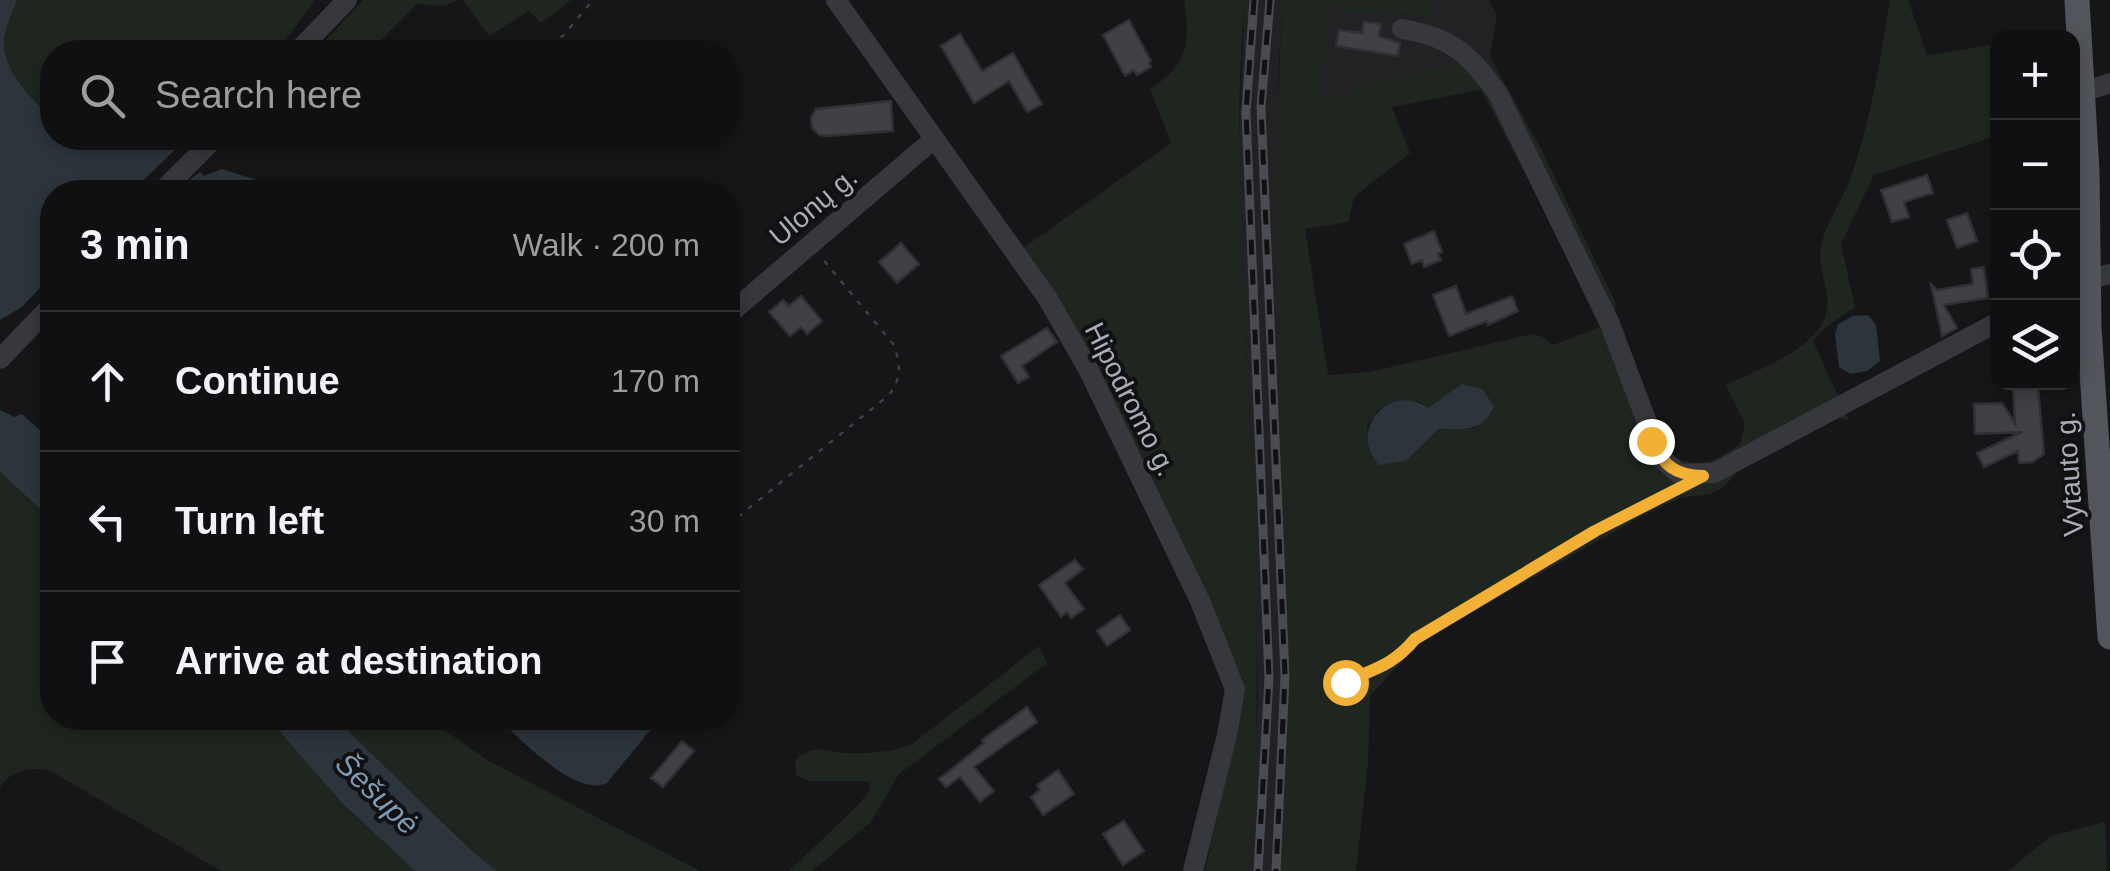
<!DOCTYPE html>
<html lang="en">
<head>
<meta charset="utf-8">
<style>
  :root { --surface:#101012; --page:#1e1e20; --text:#f1f3f6; --muted:#9c9d9f; --line:#303032 }
  body { margin:0; font-family:Arial,sans-serif; background:var(--page); color:var(--text) }
  .controls { position:absolute; right:30px; top:30px; display:grid; overflow:hidden; border-radius:20px; box-shadow:0 5px 15px #0003 }
  .controls button { width:90px; height:90px; display:grid; place-items:center; padding:0; border:0; border-bottom:2px solid var(--line); background:var(--surface); color:var(--text); font:50px sans-serif }
  .stop { position:absolute; width:30px; height:30px; margin:-22px; border:8px solid #f2b134; border-radius:50%; background:#fff }
  .stop.end { background:#f2b134; border-color:#fff; box-shadow:0 2px 10px #0008 }
  .list { margin:0; padding:0; list-style:none }
  h2 { display:flex; justify-content:space-between; align-items:center; height:130px; margin:0; padding:0 40px; font-size:42px }
  h2 small { font-size:32px; font-weight:400; color:var(--muted) }
  .list li { display:grid; grid-template-columns:65px 1fr auto; gap:30px; align-items:center; box-sizing:border-box; height:140px; padding:0 40px; border-top:2px solid var(--line) }
  .list b { display:block; font-size:38px; white-space:nowrap }
  .list em { font-size:32px; font-style:normal; color:var(--muted) }
  .icon { flex:none; width:55px; height:55px; fill:none; stroke:currentColor; stroke-width:2; stroke-linecap:round; stroke-linejoin:round }
  .map { position:relative; flex:none; width:2110px; height:871px; overflow:hidden }
  .search { position:absolute; background:var(--surface); box-shadow:0 5px 15px #0003; left:40px; top:40px; width:700px; height:110px; display:flex; align-items:center; gap:25px; box-sizing:border-box; padding:0 35px; border-radius:40px; color:var(--muted); font-size:38px }
  .panel { position:absolute; background:var(--surface); box-shadow:0 5px 15px #0003; left:40px; top:180px; width:700px; height:550px; border-radius:40px }
  .map>svg:first-child { display:block }
  .built { fill:#222225 }
  .green { fill:#1e261f; fill-rule:evenodd }
  .water { fill:#2c353c }
  .building { fill:#404145; stroke:#303034; stroke-width:2.5 }
  .lines { fill:none; stroke-linecap:round; stroke-linejoin:round }
  .path { stroke:#3d3f44; stroke-width:2.5; stroke-dasharray:5 8; stroke-linecap:butt }
  .minor { stroke:#37383d; stroke-width:20 }
  .major { stroke:#53555c; stroke-width:25 }
  .rail-casing { stroke:#4a4c52; stroke-width:9 }
  .rail { stroke:#111113; stroke-width:5; stroke-dasharray:15; stroke-linecap:butt }
  .route { stroke:#f2b134; stroke-width:12 }
  .labels { text-anchor:middle; stroke-width:8; stroke-linejoin:round; paint-order:stroke }
  .street-label { font-size:28px; fill:#a8adb8; stroke:#111113 }
  .water-label { font-size:30px; font-style:italic; fill:#7f9bb3; stroke:#111113 }
</style>
</head>
<body>
<div class="map">
<svg width="2110" height="871" viewBox="0 0 2110 871">
  <rect width="100%" height="100%" fill="#161618"/>
  <path class="built" d="M 1245,0 L 1283,0 L 1278,79 L 1278,334 L 1289,676 L 1286,805 L 1280,871 L 1248,871 L 1258,695 L 1253,484 L 1237,180 Z
    M 1435,0 L 1489,0 L 1497,16 L 1490,56 L 1349,99 L 1318,95 L 1328,10 L 1431,16 Z"/>
  <path class="green" d="M 17,0 L 315,0 L 277,52 L 52,52 L 52,118 C 32,100 1,69 4,38 C 6,26 13,12 17,0 Z
    M 363,0 L 457,0 L 445,6 L 417,4 L 369,52 L 315,52 Z
    M 463,0 L 571,0 L 541,23 L 529,11 L 489,36 Z
    M 1184,0 L 1245,0 C 1230,162 1246,323 1253,485 C 1258,614 1260,742 1248,871 L 1205,871 L 1240,710 L 1243,680 L 1176,537 L 1019,251 L 1171,143 L 1150,89 C 1188,65 1191,43 1184,0 Z
    M 1283,0 L 1435,0 L 1431,16 L 1328,10 L 1319,95 L 1349,99 L 1355,84 L 1490,56 L 1541,149 L 1615,301 L 1615,317 L 1668,452 C 1695,472 1715,462 1740,444 L 1745,424 L 1726,385 C 1758,369 1810,353 1825,317 C 1834,294 1815,269 1822,242 C 1828,220 1842,200 1850,179 C 1871,121 1880,61 1890,0 L 1908,0 L 1927,55 L 1997,44 L 1997,136 L 1874,175 L 1841,244 L 1855,307 L 1825,328 L 1813,341 L 1849,420 L 1834,418 L 1740,469 L 1723,488 L 1710,494 L 1680,498 L 1642,516 L 1420,642 L 1370,696 L 1368,763 L 1356,871 L 1280,871 C 1291,747 1286,624 1282,500 C 1277,334 1272,166 1283,0 ZM 1481,90 L 1605,325 L 1553,345 L 1543,337 L 1532,334 L 1369,372 L 1328,375 L 1305,229 L 1348,222 L 1354,197 L 1410,153 L 1392,107 ZM 1418,401 L 1427,408 L 1491,413 L 1474,429 L 1439,429 L 1406,461 L 1368,446 L 1367,426 L 1379,409 Z
    M 0,472 L 52,520 L 52,718 L 268,718 L 342,803 L 415,871 L 221,871 L 49,770 C 28,768 13,769 0,787 Z
    M 1039,646 L 1047,663 L 899,774 L 870,823 L 812,871 L 789,871 L 858,805 L 870,789 L 868,781 L 808,781 L 796,775 L 795,760 C 815,741 824,753 848,753 C 870,754 891,752 912,744 Z
    M 335,718 L 427,718 L 489,761 L 700,871 L 497,871 L 473,852 Z
    M 2105,822 L 2107,871 L 2008,871 L 2051,836 Z"/>
  <path class="water" d="M 0,0 L 17,0 C 13,12 6,26 4,38 C 1,69 32,100 52,118 L 52,138 L 178,138 L 178,147 L 131,192 L 52,192 L 52,275 L 22,307 L 0,320 Z
    M 222,169 L 293,192 L 190,192 L 194,187 L 188,181 L 200,172 L 204,176 Z
    M 1868,315 L 1876,325 L 1880,361 L 1867,371 L 1850,374 L 1839,367 L 1835,334 L 1838,324 L 1853,316 Z
    M 1462,384 L 1482,389 L 1494,406 C 1482,433 1465,429 1439,429 L 1406,461 L 1379,465 C 1347,431 1389,381 1428,408 Z
    M 0,410 L 15,417 L 22,414 L 52,441 L 52,520 L 0,472 Z
    M 268,718 L 335,718 L 473,852 L 497,871 L 415,871 L 342,803 Z
    M 498,718 L 660,718 L 607,783 C 576,798 520,739 498,718 Z"/>
  <path class="building" d="M 1129,20 L 1151,61 L 1149,63 L 1151,67 L 1137,75 L 1134,70 L 1125,76 L 1103,35 Z
    M 1364,22 L 1381,24 L 1379,36 L 1400,43 L 1398,56 L 1336,46 L 1339,30 L 1362,33 Z
    M 960,34 L 982,71 L 1013,53 L 1042,104 L 1027,112 L 1009,81 L 974,103 L 941,46 Z
    M 891,101 L 893,131 L 828,136 L 819,135 L 812,128 L 811,118 L 816,109 Z
    M 1927,175 L 1933,193 L 1904,202 L 1909,217 L 1892,222 L 1881,190 Z
    M 1967,213 L 1977,241 L 1957,248 L 1947,220 Z
    M 1434,231 L 1442,252 L 1438,254 L 1441,260 L 1424,267 L 1422,260 L 1412,264 L 1404,244 Z
    M 901,243 L 919,264 L 897,283 L 879,262 Z
    M 1984,267 L 1988,298 L 1944,305 L 1957,328 L 1942,336 L 1931,284 L 1937,290 L 1973,284 L 1971,269 Z
    M 1456,286 L 1466,314 L 1512,296 L 1518,311 L 1488,325 L 1487,321 L 1449,336 L 1433,295 Z
    M 801,296 L 822,321 L 807,334 L 801,327 L 790,336 L 769,312 L 783,300 L 789,306 Z
    M 1047,328 L 1057,342 L 1022,366 L 1029,377 L 1018,383 L 1001,356 Z
    M 2038,387 L 2044,454 L 2033,462 L 2019,463 L 2018,451 L 1984,467 L 1977,453 L 2022,432 L 1975,434 L 1974,404 L 2002,403 L 2015,423 L 2013,388 Z
    M 1075,560 L 1083,569 L 1065,583 L 1084,609 L 1071,618 L 1067,612 L 1061,617 L 1039,585 Z
    M 1120,615 L 1130,630 L 1107,646 L 1097,631 Z
    M 1027,707 L 1037,722 L 974,767 L 994,791 L 980,802 L 960,777 L 946,787 L 939,779 L 984,743 L 982,740 Z
    M 682,741 L 694,751 L 663,787 L 651,778 Z
    M 1058,770 L 1074,794 L 1043,815 L 1031,797 L 1040,790 L 1037,785 Z
    M 1124,821 L 1144,851 L 1123,865 L 1103,834 Z"/>
  <g class="lines">
    <path class="path" d="M 539,52 L 564,35 L 593,0
      M 728,525 L 889,395 C 902,378 901,363 893,344 L 821,257
      M 1345,682 C 1376,668 1392,665 1415,639 L 1595,531 L 1675,490"/>
    <path class="minor" d="M 836,0 L 1048,299 L 1088,369 L 1200,601 L 1235,689 L 1227,735 L 1193,871
      M 1402,29 C 1452,37 1469,54 1498,94 L 1610,324 L 1660,457 L 1679,474 L 1714,473 L 1998,322
      M 297,52 L 347,0
      M 2084,92 L 2110,83
      M 161,192 L 215,138
      M 2072,284 L 2110,274
      M 728,315 L 934,139
      M 0,359 L 52,305"/>
    <path class="major" d="M 2077,0 L 2087,172 L 2089,328 L 2110,637"/>
    <defs>
      <path id="rail" d="M 1254,0 L 1246,112 L 1269,678 L 1258,871
        M 1270,0 L 1261,107 L 1285,676 L 1276,871"/>
    </defs>
    <use href="#rail" class="rail-casing"/>
    <use href="#rail" class="rail"/>
  </g>
  <g class="lines">
    <path class="route" d="M 1345,682 C 1376,668 1392,666 1415,639 L 1595,531 L 1703,476 C 1674,475 1665,466 1651,441"/>
  </g>
  <g class="labels">
    <g class="street-label">
      <text transform="translate(813 206) rotate(-40)" y="10">Ulonų g.</text>
      <text transform="translate(1131 399) rotate(63)" y="10">Hipodromo g.</text>
      <text transform="translate(2069 474) rotate(-94)" y="10">Vytauto g.</text>
    </g>
    <g class="water-label">
      <text transform="translate(377 794) rotate(44)" y="10">Šešupė</text>
    </g>
  </g>
</svg>
<div class="controls">
<button>+</button>
<button>−</button>
<button><svg class="icon" aria-label="locate" viewBox="0 0 24 24"><circle cx="12" cy="12" r="6"/><path d="M12 2v4M12 18v4M2 12h4M18 12h4"/></svg></button>
<button><svg class="icon" aria-label="layers" viewBox="0 0 24 24"><path d="M12 4l9 5-9 5-9-5zM3 14l9 5 9-5"/></svg></button>
</div>
<div class="stop" style="left:1345px;top:682px"></div>
<div class="stop end" style="left:1651px;top:441px"></div>
<div class="search"><svg class="icon" aria-label="search" viewBox="0 0 24 24"><circle cx="10" cy="10" r="6"/><path d="M15 15l6 6"/></svg>Search here</div>
<section class="panel">
<h2>3 min<small>Walk · 200 m</small></h2>
<ul class="list">
<li><svg class="icon" aria-label="ahead" viewBox="0 0 24 24"><path d="M12 20V5M6 11l6-6 6 6"/></svg><div><b>Continue</b></div><em>170 m</em></li>
<li><svg class="icon" aria-label="left" viewBox="0 0 24 24"><path d="M17 20v-9H6M10 6l-5 5 5 5"/></svg><div><b>Turn left</b></div><em>30 m</em></li>
<li><svg class="icon" aria-label="arrive" viewBox="0 0 24 24"><path d="M6 21V4h12l-3 4 3 4H6"/></svg><div><b>Arrive at destination</b></div></li>
</ul>
</section>
</div>
</body>
</html>
